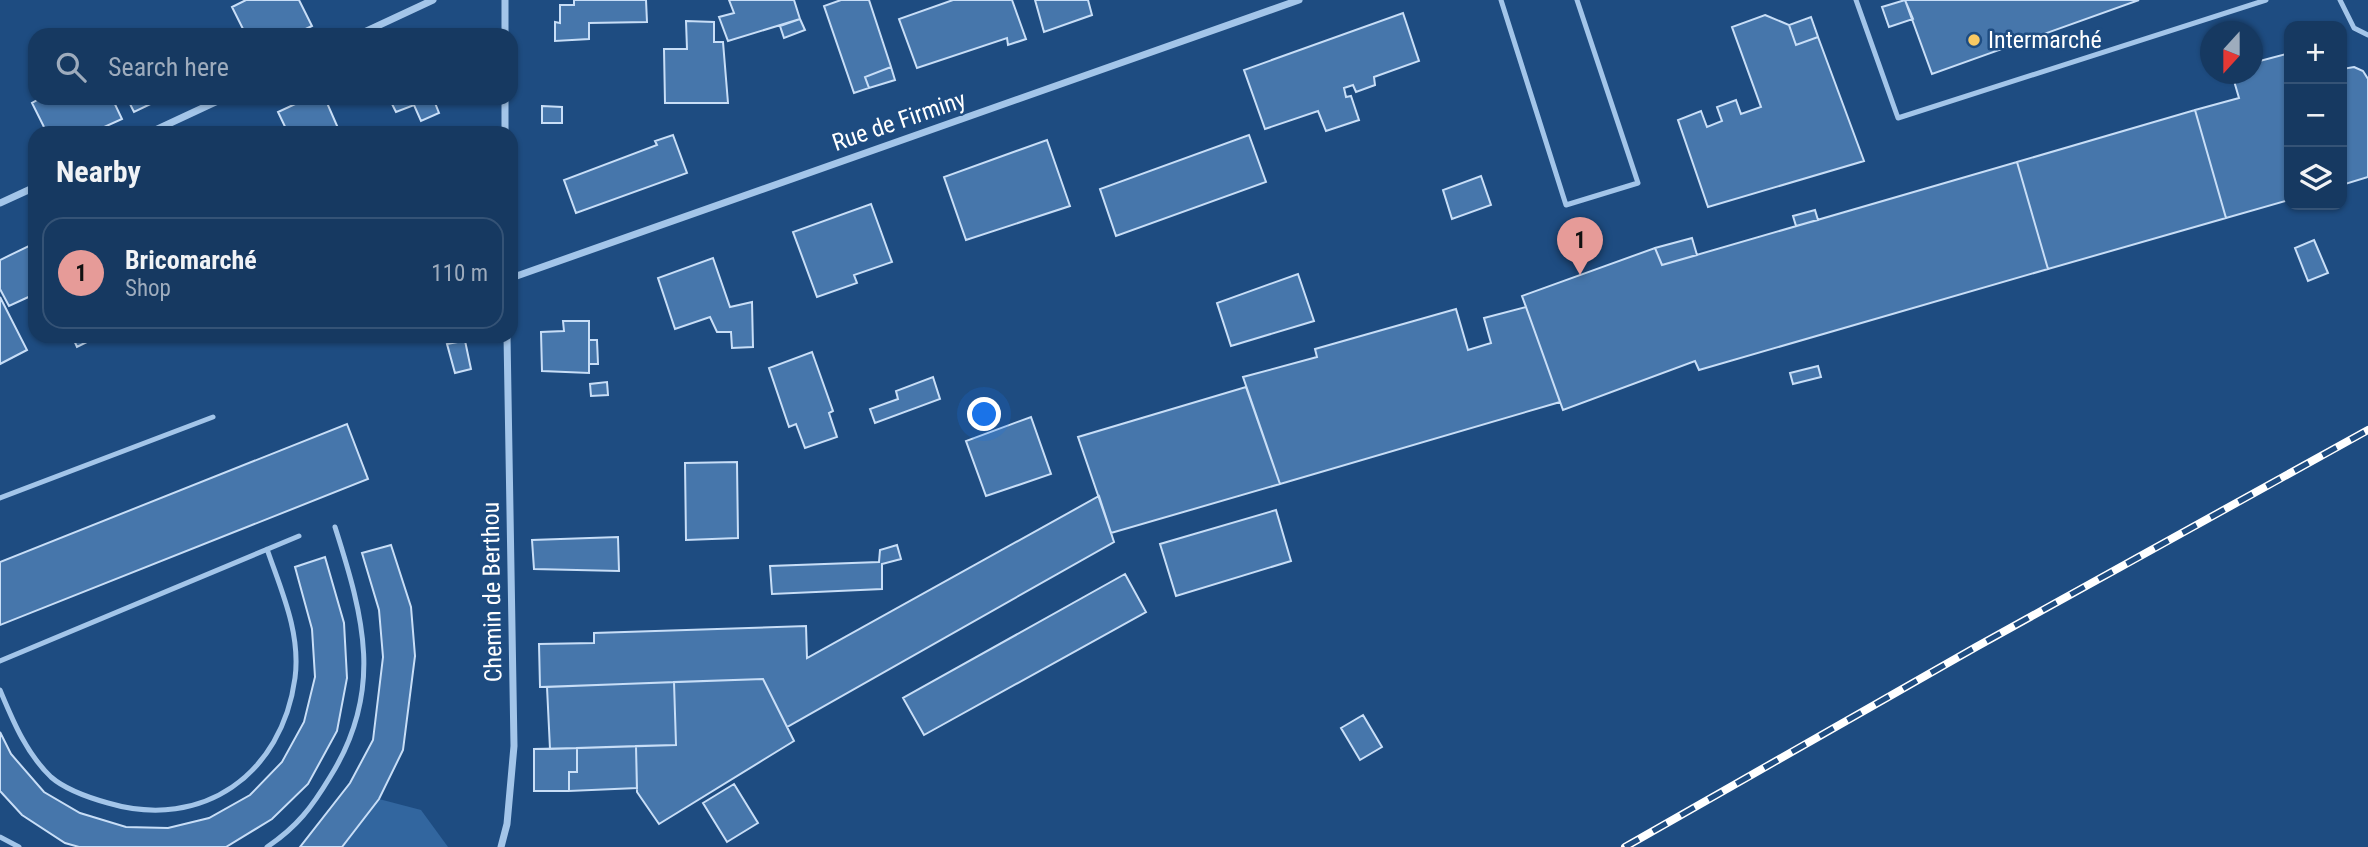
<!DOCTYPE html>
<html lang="en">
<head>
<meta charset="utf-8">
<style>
  :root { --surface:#163961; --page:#1f4067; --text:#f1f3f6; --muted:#9eacbd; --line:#355376; --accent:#e69b98 }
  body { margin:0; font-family:"Roboto Condensed",sans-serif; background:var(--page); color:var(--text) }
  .controls { position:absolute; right:21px; top:21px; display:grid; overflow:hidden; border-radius:14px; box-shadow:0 2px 5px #0004 }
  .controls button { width:63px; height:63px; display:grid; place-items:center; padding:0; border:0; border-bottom:2px solid var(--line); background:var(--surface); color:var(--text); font:35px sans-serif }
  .compass { position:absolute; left:2200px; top:21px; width:63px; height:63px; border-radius:50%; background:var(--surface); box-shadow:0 2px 5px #0004; rotate:201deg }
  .you { position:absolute; left:985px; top:415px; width:24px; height:24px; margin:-18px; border:5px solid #fff; border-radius:50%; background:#1a73e8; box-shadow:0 0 0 10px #1a73e833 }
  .badge { display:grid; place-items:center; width:46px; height:46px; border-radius:50%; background:var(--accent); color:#111; font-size:23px; font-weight:700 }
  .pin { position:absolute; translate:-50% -58px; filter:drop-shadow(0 2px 4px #0008) }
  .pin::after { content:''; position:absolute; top:37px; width:24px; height:21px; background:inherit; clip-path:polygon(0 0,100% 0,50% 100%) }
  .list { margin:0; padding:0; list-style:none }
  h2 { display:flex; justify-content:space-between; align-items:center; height:91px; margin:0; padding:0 28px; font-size:30px }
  h2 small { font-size:23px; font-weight:400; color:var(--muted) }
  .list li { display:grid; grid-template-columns:46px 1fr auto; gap:21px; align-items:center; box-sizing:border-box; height:112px; margin:0 14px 14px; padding:0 14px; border:2px solid var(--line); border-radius:21px }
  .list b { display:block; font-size:26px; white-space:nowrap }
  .list p { margin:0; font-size:23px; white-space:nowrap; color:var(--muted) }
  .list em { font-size:23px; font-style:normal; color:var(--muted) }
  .icon { flex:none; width:38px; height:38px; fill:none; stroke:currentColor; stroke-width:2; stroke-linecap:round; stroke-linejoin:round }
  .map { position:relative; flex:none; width:2368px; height:847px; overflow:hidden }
  .search { position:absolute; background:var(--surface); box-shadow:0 2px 5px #0004; left:28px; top:28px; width:490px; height:77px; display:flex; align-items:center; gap:18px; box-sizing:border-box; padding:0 24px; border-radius:21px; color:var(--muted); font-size:26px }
  .panel { position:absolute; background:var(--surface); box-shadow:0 2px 5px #0004; left:28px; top:126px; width:490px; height:217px; border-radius:21px }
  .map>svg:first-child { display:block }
  .green { fill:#32669f }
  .building { fill:#4676ab; stroke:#c8def7; stroke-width:2 }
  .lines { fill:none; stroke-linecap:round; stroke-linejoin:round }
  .lane { stroke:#a3c5e9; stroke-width:5 }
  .street { stroke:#a3c5e9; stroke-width:7 }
  .rail-casing { stroke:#fff; stroke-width:8 }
  .rail { stroke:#1e4c81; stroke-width:5; stroke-dasharray:16; stroke-linecap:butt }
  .poi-dot { fill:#f8c963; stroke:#1e4c81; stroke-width:2.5 }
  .labels { text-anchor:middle; stroke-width:5; stroke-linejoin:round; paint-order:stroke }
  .poi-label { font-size:24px; fill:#fff; stroke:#1e4c81; text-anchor:start }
  .street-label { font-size:24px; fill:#fff; stroke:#1e4c81 }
</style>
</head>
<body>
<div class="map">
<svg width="2368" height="847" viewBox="0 0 2368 847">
  <rect width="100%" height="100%" fill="#1e4c81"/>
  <path class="green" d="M 379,799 L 421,810 L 448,847 L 342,847 Z"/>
  <path class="building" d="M 246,0 L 299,0 L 312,26 L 293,35 L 246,35 L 232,7 Z
    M 574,0 L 646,0 L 647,22 L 589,23 L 589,39 L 555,41 L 555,22 L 560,23 L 560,5 L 574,5 Z
    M 729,0 L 794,0 L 800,19 L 728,41 L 719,17 L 734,13 Z
    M 841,0 L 869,0 L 891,67 L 865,77 L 869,88 L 854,93 L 824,6 Z
    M 1012,0 L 1026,39 L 1008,45 L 1007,38 L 917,68 L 899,19 L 953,0 Z
    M 1035,0 L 1088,0 L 1092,15 L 1044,32 Z
    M 1905,0 L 1913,19 L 1889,27 L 1882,7 Z
    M 1905,0 L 2139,0 L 1932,74 Z
    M 1403,13 L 1419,61 L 1374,77 L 1375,85 L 1356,92 L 1353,85 L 1344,88 L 1346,97 L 1351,96 L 1359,120 L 1326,131 L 1318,111 L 1265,129 L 1244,70 Z
    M 1765,15 L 1789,25 L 1796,45 L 1818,37 L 1864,161 L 1708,207 L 1678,120 L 1701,111 L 1707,127 L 1722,121 L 1717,107 L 1736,100 L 1741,114 L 1761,107 L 1732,27 Z
    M 1811,17 L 1818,37 L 1796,45 L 1789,25 Z
    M 800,19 L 805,30 L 784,38 L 780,26 Z
    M 686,21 L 714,22 L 714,42 L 723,42 L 728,103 L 665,103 L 664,49 L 687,49 Z
    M 2286,54 L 2289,56 L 2289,200 L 2226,218 L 2195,110 L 2239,98 L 2232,74 L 2252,74 L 2252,63 Z
    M 891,67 L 895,80 L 869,88 L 865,77 Z
    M 2354,67 L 2363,71 L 2368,79 L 2368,177 L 2342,185 L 2342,69 Z
    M 41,98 L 112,98 L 122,119 L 91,133 L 47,133 L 32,103 Z
    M 127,98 L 163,98 L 134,112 Z
    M 308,98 L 335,98 L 327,103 L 338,128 L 327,133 L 288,133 L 278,112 Z
    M 389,98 L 433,98 L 439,113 L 421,121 L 414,105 L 396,112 Z
    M 542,106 L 562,107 L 562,123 L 542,123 Z
    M 2195,110 L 2226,218 L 2048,269 L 2017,162 Z
    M 673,135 L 687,173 L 576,213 L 564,180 L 657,145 L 655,141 Z
    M 1249,135 L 1266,182 L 1116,236 L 1100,189 Z
    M 1047,140 L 1070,206 L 966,240 L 944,177 Z
    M 2017,162 L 2048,269 L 1699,370 L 1695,361 L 1563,410 L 1522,296 L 1655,248 L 1662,265 Z
    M 1481,176 L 1491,205 L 1452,219 L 1443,190 Z
    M 871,204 L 892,262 L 854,275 L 857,283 L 817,297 L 793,232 Z
    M 1815,210 L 1818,220 L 1796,226 L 1793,216 Z
    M 1692,238 L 1697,255 L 1662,265 L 1655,248 Z
    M 2314,240 L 2328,273 L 2308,281 L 2295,248 Z
    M 35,243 L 35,294 L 9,306 L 0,289 L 0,260 Z
    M 713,258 L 730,307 L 752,302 L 753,347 L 732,348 L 731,332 L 717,332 L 710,317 L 675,329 L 658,278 Z
    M 1298,274 L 1314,321 L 1231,346 L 1217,303 Z
    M 0,297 L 27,350 L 0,364 Z
    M 1526,307 L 1560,402 L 1280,484 L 1243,377 L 1317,357 L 1315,349 L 1456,309 L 1468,350 L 1491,343 L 1484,318 Z
    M 563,321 L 589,321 L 589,373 L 542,371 L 541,332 L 564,331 Z
    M 72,336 L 99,336 L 77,347 Z
    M 457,336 L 464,336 L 471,369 L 455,373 L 447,344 L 458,342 Z
    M 589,340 L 597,340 L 598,364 L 589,364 Z
    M 812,352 L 833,411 L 829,413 L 837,437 L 805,448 L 796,424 L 789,427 L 769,368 Z
    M 1818,366 L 1821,377 L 1793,384 L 1790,373 Z
    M 933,377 L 940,399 L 875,423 L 870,409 L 898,399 L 896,391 Z
    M 607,382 L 608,395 L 591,396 L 590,384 Z
    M 1246,387 L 1280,484 L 1111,533 L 1078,437 Z
    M 1031,417 L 1051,474 L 986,496 L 966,441 Z
    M 347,424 L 368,479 L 0,625 L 0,562 Z
    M 737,462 L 738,538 L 686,540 L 685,463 Z
    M 1099,496 L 1114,542 L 787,727 L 763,679 L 540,687 L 539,644 L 594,643 L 594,633 L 806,626 L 807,658 Z
    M 1276,510 L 1291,561 L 1176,596 L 1160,544 Z
    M 618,537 L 619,571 L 534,569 L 532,540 Z
    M 391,545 L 411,607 L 415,656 L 403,750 L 379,799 L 342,847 L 300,847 L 350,783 L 373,740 L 383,657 L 379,610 L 362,553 Z
    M 897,545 L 901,559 L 882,564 L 882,589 L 772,594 L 770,566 L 879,562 L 880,550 Z
    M 325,557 L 344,623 L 347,678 L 337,731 L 308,784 L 272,819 L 226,847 L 79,847 L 65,843 L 22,815 L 0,791 L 0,732 L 11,754 L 44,792 L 80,813 L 126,827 L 168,828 L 209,818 L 250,795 L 282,762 L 304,722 L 315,677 L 312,629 L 295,567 Z
    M 1125,574 L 1146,612 L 924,735 L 903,698 Z
    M 763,679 L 794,741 L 659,824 L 637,792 L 636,746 L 676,745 L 674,682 Z
    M 674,682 L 676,745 L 550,749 L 547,687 Z
    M 1363,715 L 1382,747 L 1360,760 L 1341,728 Z
    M 636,746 L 637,788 L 569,791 L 569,772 L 577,772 L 577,748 Z
    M 577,748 L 577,772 L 569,772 L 569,791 L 534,791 L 534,749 Z
    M 734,784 L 758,823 L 727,842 L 703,803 Z"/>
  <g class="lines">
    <path class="lane" d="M 1501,0 L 1566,205 L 1638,183 L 1577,0
      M 1856,0 L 1898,118 L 2266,0
      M 2340,0 L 2354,28 L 2368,35
      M 0,498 L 213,417
      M 0,661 L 299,536
      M 0,690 C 13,721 26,753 51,777 C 66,790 90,798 108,803 C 203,831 282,774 295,678 C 301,633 281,590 267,549
      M 0,837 L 19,847
      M 267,847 C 297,827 312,807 330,777 C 384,691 364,618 335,527"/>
    <path class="street" d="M 505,0 L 505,35
      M 358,35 L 433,0
      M 505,98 L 505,133
      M 149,133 L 224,98
      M 0,203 L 35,187
      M 511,278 L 1299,0
      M 501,847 L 507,824 L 514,746 L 507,336"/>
    <defs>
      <path id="rail" d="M 1625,847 L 1976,647 L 2368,430"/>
    </defs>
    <use href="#rail" class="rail-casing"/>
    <use href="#rail" class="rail"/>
  </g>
  <circle class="poi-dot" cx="1974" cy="40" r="7"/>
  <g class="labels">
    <g class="poi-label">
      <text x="1988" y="48">Intermarché</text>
    </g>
    <g class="street-label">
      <text transform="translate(899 121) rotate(-19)" y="8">Rue de Firminy</text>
      <text transform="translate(492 592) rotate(-91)" y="8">Chemin de Berthou</text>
    </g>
  </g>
</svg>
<div class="controls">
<button>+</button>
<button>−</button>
<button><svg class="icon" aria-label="layers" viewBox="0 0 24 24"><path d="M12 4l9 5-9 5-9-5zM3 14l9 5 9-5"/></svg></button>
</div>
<svg class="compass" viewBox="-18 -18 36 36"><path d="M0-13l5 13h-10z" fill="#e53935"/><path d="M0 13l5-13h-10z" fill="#9eacbd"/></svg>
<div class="you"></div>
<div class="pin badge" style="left:1580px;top:275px">1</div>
<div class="search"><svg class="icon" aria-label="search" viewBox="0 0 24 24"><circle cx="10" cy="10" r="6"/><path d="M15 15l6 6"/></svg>Search here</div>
<section class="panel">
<h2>Nearby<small></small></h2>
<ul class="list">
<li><span class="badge">1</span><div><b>Bricomarché</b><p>Shop</p></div><em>110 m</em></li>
</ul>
</section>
</div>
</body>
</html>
